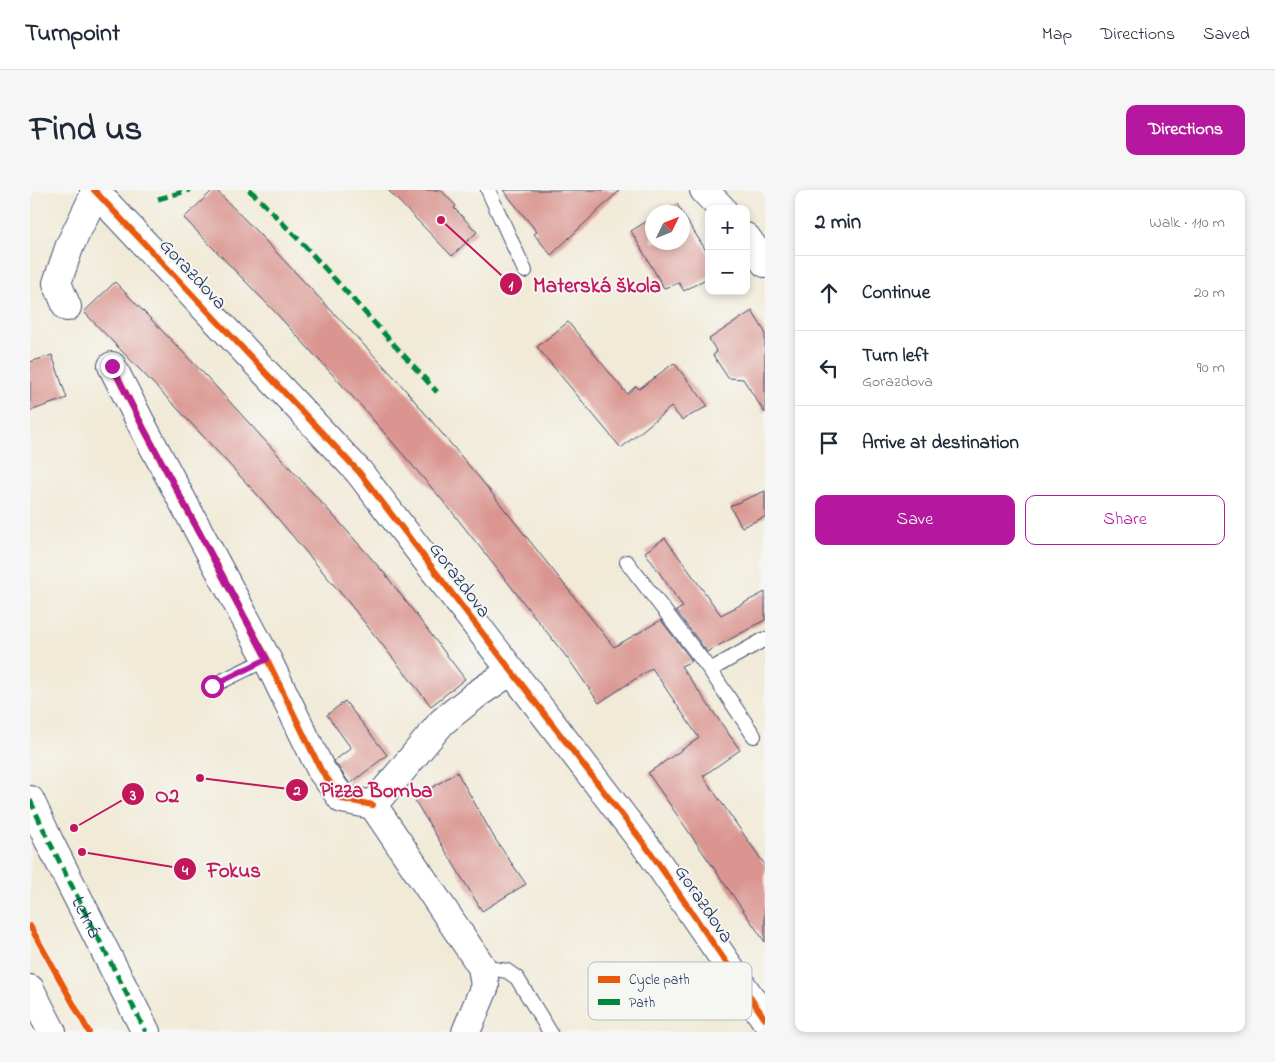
<!DOCTYPE html>
<html lang="en">
<head>
<meta charset="utf-8">
<style>
  :root { --surface:#fff; --page:#f6f6f7; --text:#1f2937; --muted:#747a83; --line:#e0e1e3; --accent:#b5179e }
  body { margin:0; font-family:"Indie Flower",sans-serif; background:var(--page); color:var(--text) }
  .controls { position:absolute; right:15px; top:15px; display:grid; overflow:hidden; border-radius:10px; box-shadow:0 2px 8px #0003 }
  .controls button { width:45px; height:45px; display:grid; place-items:center; padding:0; border:0; border-bottom:1px solid var(--line); background:var(--surface); color:var(--text); font:25px sans-serif }
  .compass { position:absolute; left:615px; top:15px; width:45px; height:45px; border-radius:50%; background:var(--surface); box-shadow:0 2px 8px #0003; rotate:47deg }
  .stop { position:absolute; width:15px; height:15px; margin:-11px; border:4px solid #b5179e; border-radius:50%; background:#fff }
  .stop.end { background:#b5179e; border-color:#fff; box-shadow:0 1px 5px #0008 }
  .list { margin:0; padding:0; list-style:none }
  h2 { display:flex; justify-content:space-between; align-items:center; height:65px; margin:0; padding:0 20px; font-size:21px }
  h2 small { font-size:16px; font-weight:400; color:var(--muted) }
  .list li { display:grid; grid-template-columns:32px 1fr auto; gap:15px; align-items:center; box-sizing:border-box; height:75px; padding:0 20px; border-top:1px solid var(--line) }
  .list b { display:block; font-size:19px; white-space:nowrap }
  .list p { margin:0; font-size:16px; white-space:nowrap; color:var(--muted) }
  .list em { font-size:16px; font-style:normal; color:var(--muted) }
  .actions { display:flex; gap:10px; padding:15px 20px }
  .actions a { flex:1; padding:11px 0; border:1px solid var(--accent); border-radius:10px; text-align:center; font-size:18px; color:var(--accent) }
  .actions .main { background:var(--accent); color:#fff }
  .icon { flex:none; width:28px; height:28px; fill:none; stroke:currentColor; stroke-width:2; stroke-linecap:round; stroke-linejoin:round }
  .map { position:relative; flex:none; width:735px; height:842px; overflow:hidden; border-radius:10px }
  header { display:flex; align-items:center; gap:30px; box-sizing:border-box; height:70px; padding:0 25px; background:var(--surface); border-bottom:1px solid var(--line) }
  header strong { font-size:24px }
  nav { display:flex; gap:28px; margin-inline-start:auto; font-size:18px }
  .intro { display:flex; align-items:center; justify-content:space-between; box-sizing:border-box; height:120px; padding:0 30px }
  h1 { margin:0; font-size:35px }
  .button { padding:12px 22px; border-radius:10px; background:var(--accent); color:#fff; font-size:18px; font-weight:700 }
  main { display:flex; gap:30px; padding:0 30px }
  aside { flex:1; background:var(--surface); border-radius:10px; box-shadow:0 2px 8px #0003 }
  .map>svg:first-child { display:block }
  .building { fill:#da9590 }
  .lines { fill:none; stroke-linecap:round; stroke-linejoin:round }
  .lane-casing { stroke:#3b4b70; stroke-width:16 }
  .street-casing { stroke:#3b4b70; stroke-width:30 }
  .secondary-casing { stroke:#3b4b70; stroke-width:30 }
  .lane { stroke:#fff; stroke-width:14 }
  .street { stroke:#fff; stroke-width:28 }
  .secondary { stroke:#fff; stroke-width:28 }
  .quiet { stroke:#00873e; stroke-width:5; stroke-dasharray:10 5; stroke-linecap:butt }
  .cycleway-casing { stroke:#f6f6f2; stroke-width:9 }
  .cycleway { stroke:#e8590c; stroke-width:6 }
  .route { stroke:#b5179e; stroke-width:6 }
  .labels { text-anchor:middle; stroke-width:4; stroke-linejoin:round; paint-order:stroke }
  .street-label { font-size:20px; fill:#1b2f5e; stroke:#f6f6f2 }
  .key { fill:#f6f6f2; stroke:#b4bac6; stroke-width:1 }
  .key-label { font-size:14px; fill:#1b2f5e }
  .leader { fill:none; stroke:#c2185b; stroke-width:2 }
  .callout-dot { fill:#c2185b; stroke:#f6f6f2; stroke-width:2 }
  .mark-label { font-size:15px; text-anchor:middle; font-weight:bold; fill:#fff }
  .callout-label { font-size:21px; text-anchor:middle; font-weight:bold; fill:#c2185b; stroke:#f6f6f2; stroke-width:4; stroke-linejoin:round; paint-order:stroke }
</style>
</head>
<body>
<header>
<strong>Turnpoint</strong>
<nav><a>Map</a><a>Directions</a><a>Saved</a></nav>
</header>
<div class="intro"><h1>Find us</h1><a class="button">Directions</a></div>
<main>
<div class="map">
<svg width="735" height="842" viewBox="0 0 735 842">
  <rect width="100%" height="100%" fill="#f6f6f2"/>
  <filter id="ink" filterUnits="userSpaceOnUse"><feTurbulence type="fractalNoise" baseFrequency=".02" numOctaves="2"/><feDisplacementMap in="SourceGraphic" scale="10" xChannelSelector="R" yChannelSelector="G"/><feConvolveMatrix kernelMatrix="1 2 1 2 8 2 1 2 1" color-interpolation-filters="sRGB"/></filter>
  <filter id="wash" filterUnits="userSpaceOnUse"><feTurbulence type="fractalNoise" baseFrequency=".0096" numOctaves="4" result="noise"/><feDisplacementMap in="SourceGraphic" scale="20" xChannelSelector="R" yChannelSelector="G"/><feGaussianBlur stdDeviation="1.12" result="paint"/><feColorMatrix in="noise" values="0 0 0 0 0 0 0 0 0 0 0 0 0 0 0 0 0 1.4 0 .05"/><feComposite in="paint" operator="in"/></filter>
  <g filter="url(#wash)">
    <rect width="100%" height="100%" fill="#f1ead7"/>
    <g id="blocks">
      <path class="building" d="M 183,0 L 186,0 L 230,45 L 367,190 L 452,291 L 584,457 L 631,430 L 662,471 L 651,476 L 710,560 L 673,586 L 735,675 L 735,752 L 618,583 L 669,548 L 622,478 L 569,513 L 542,474 L 419,318 L 333,218 L 246,123 L 154,28 Z
        M 358,0 L 411,0 L 426,16 L 424,18 L 447,42 L 422,66 Z
        M 473,0 L 590,0 L 521,65 L 504,44 L 507,42 Z
        M 647,14 L 652,22 L 633,22 Z
        M 652,23 L 679,65 L 679,87 L 654,101 L 649,93 L 634,98 L 601,41 L 622,28 L 622,52 L 652,52 Z
        M 85,92 L 178,188 L 311,334 L 355,384 L 435,489 L 401,516 L 319,413 L 234,312 L 146,217 L 54,122 Z
        M 722,121 L 735,142 L 735,223 L 713,189 L 698,188 L 683,165 L 687,162 L 679,149 Z
        M 538,132 L 597,204 L 606,196 L 609,199 L 644,173 L 678,216 L 652,230 L 641,217 L 591,258 L 507,157 Z
        M 22,165 L 37,208 L 0,221 L 0,172 Z
        M 735,301 L 735,327 L 712,337 L 700,316 Z
        M 635,348 L 691,425 L 735,402 L 735,430 L 677,462 L 646,421 L 653,417 L 615,362 Z
        M 315,511 L 357,565 L 320,594 L 304,571 L 321,558 L 297,525 Z
        M 427,582 L 465,649 L 496,694 L 452,721 L 384,609 Z"/>
    </g>
  </g>
  <g filter="url(#ink)">
    <use href="#blocks" fill-opacity="0" stroke="#3b4b70" stroke-width="1"/>
    <g class="lines">
      <defs>
        <path id="lane" d="M 458,0 L 495,81
          M 597,372 L 680,480
          M 182,496 L 237,469
          M 724,546 L 680,480 L 735,449
          M 452,777 L 477,781 L 487,788 L 520,842"/>
        <g id="street">
          <path d="M 64,0 L 329,282 L 621,663 L 735,829"/>
          <path d="M 674,0 L 692,19"/>
          <path d="M 716,47 L 735,73"/>
          <path d="M 37,117 L 27,93 L 40,55 L 66,2"/>
          <path d="M 82,176 L 113,237 L 237,469 L 291,580 L 312,609 L 343,615"/>
          <path id="s1" d="M 0,610 L 19,651 L 116,842"/>
          <path d="M 343,615 L 452,777 L 455,796 L 436,842"/>
          <path d="M 343,615 L 412,532 L 447,504 L 481,481"/>
        </g>
        <path id="secondary" d="M 0,799 L 22,842"/>
      </defs>
      <use href="#lane" class="lane-casing"/>
      <use href="#street" class="street-casing"/>
      <use href="#secondary" class="secondary-casing"/>
      <use href="#lane" class="lane"/>
      <use href="#street" class="street"/>
      <use href="#secondary" class="secondary"/>
      <path class="quiet" d="M 219,0 L 226,6 L 272,53 L 407,202
        M 128,9 L 160,0
        M 0,610 L 19,651 L 116,842"/>
      <defs>
        <path id="cycleway" d="M 64,0 L 329,282 L 621,663 L 735,829
          M 82,176 L 113,237 L 237,469 L 291,580 L 312,609 L 343,615
          M 0,736 L 59,842"/>
      </defs>
      <use href="#cycleway" class="cycleway-casing"/>
      <use href="#cycleway" class="cycleway"/>
    </g>
  </g>
  <g class="lines" filter="url(#ink)">
    <path class="route" d="M 82,176 L 113,237 L 237,469 L 182,496"/>
  </g>
  <g class="labels">
    <g class="street-label">
      <text transform="translate(164 83) rotate(47)" y="7">Gorazdova</text>
      <text transform="translate(431 389) rotate(53)" y="7">Gorazdova</text>
      <text transform="translate(675 713) rotate(56)" y="7">Gorazdova</text>
      <text dy="7" stroke="none"><textPath href="#s1" startOffset="130">Letná</textPath></text>
    </g>
  </g>
  <rect x="558" y="772" width="164" height="58" rx="8" class="key"/>
  <rect x="568" y="786" width="22" height="7" fill="#e8590c"/>
  <rect x="568" y="809" width="22" height="6" fill="#00873e"/>
  <g class="key-label">
    <text x="599" y="794">Cycle path</text>
    <text x="599" y="817">Path</text>
  </g>
  <path class="leader" d="M411 30L481 94M170 588L267 600M44 638L103 604M52 662L155 679"/>
  <g class="callout-dot">
    <circle cx="411" cy="30" r="5"/>
    <circle cx="170" cy="588" r="5"/>
    <circle cx="44" cy="638" r="5"/>
    <circle cx="52" cy="662" r="5"/>
    <circle cx="481" cy="94" r="12"/>
    <circle cx="267" cy="600" r="12"/>
    <circle cx="103" cy="604" r="12"/>
    <circle cx="155" cy="679" r="12"/>
  </g>
  <g class="mark-label">
    <text x="481" y="100">1</text>
    <text x="267" y="605">2</text>
    <text x="103" y="610">3</text>
    <text x="155" y="685">4</text>
  </g>
  <g class="callout-label">
    <text x="567" y="102">Materská škola</text>
    <text x="346" y="607">Pizza Bomba</text>
    <text x="137" y="612">O2</text>
    <text x="204" y="687">Fokus</text>
  </g>
</svg>
<div class="controls">
<button>+</button>
<button>−</button>
</div>
<svg class="compass" viewBox="-18 -18 36 36"><path d="M0-13l5 13h-10z" fill="#e53935"/><path d="M0 13l5-13h-10z" fill="#747a83"/></svg>
<div class="stop" style="left:182px;top:496px"></div>
<div class="stop end" style="left:82px;top:176px"></div>
</div>
<aside>
<h2>2 min<small>Walk · 110 m</small></h2>
<ul class="list">
<li><svg class="icon" aria-label="ahead" viewBox="0 0 24 24"><path d="M12 20V5M6 11l6-6 6 6"/></svg><div><b>Continue</b></div><em>20 m</em></li>
<li><svg class="icon" aria-label="left" viewBox="0 0 24 24"><path d="M17 20v-9H6M10 6l-5 5 5 5"/></svg><div><b>Turn left</b><p>Gorazdova</p></div><em>90 m</em></li>
<li><svg class="icon" aria-label="arrive" viewBox="0 0 24 24"><path d="M6 21V4h12l-3 4 3 4H6"/></svg><div><b>Arrive at destination</b></div></li>
</ul>
<div class="actions"><a class="main">Save</a><a>Share</a></div>
</aside>
</main>
</body>
</html>
